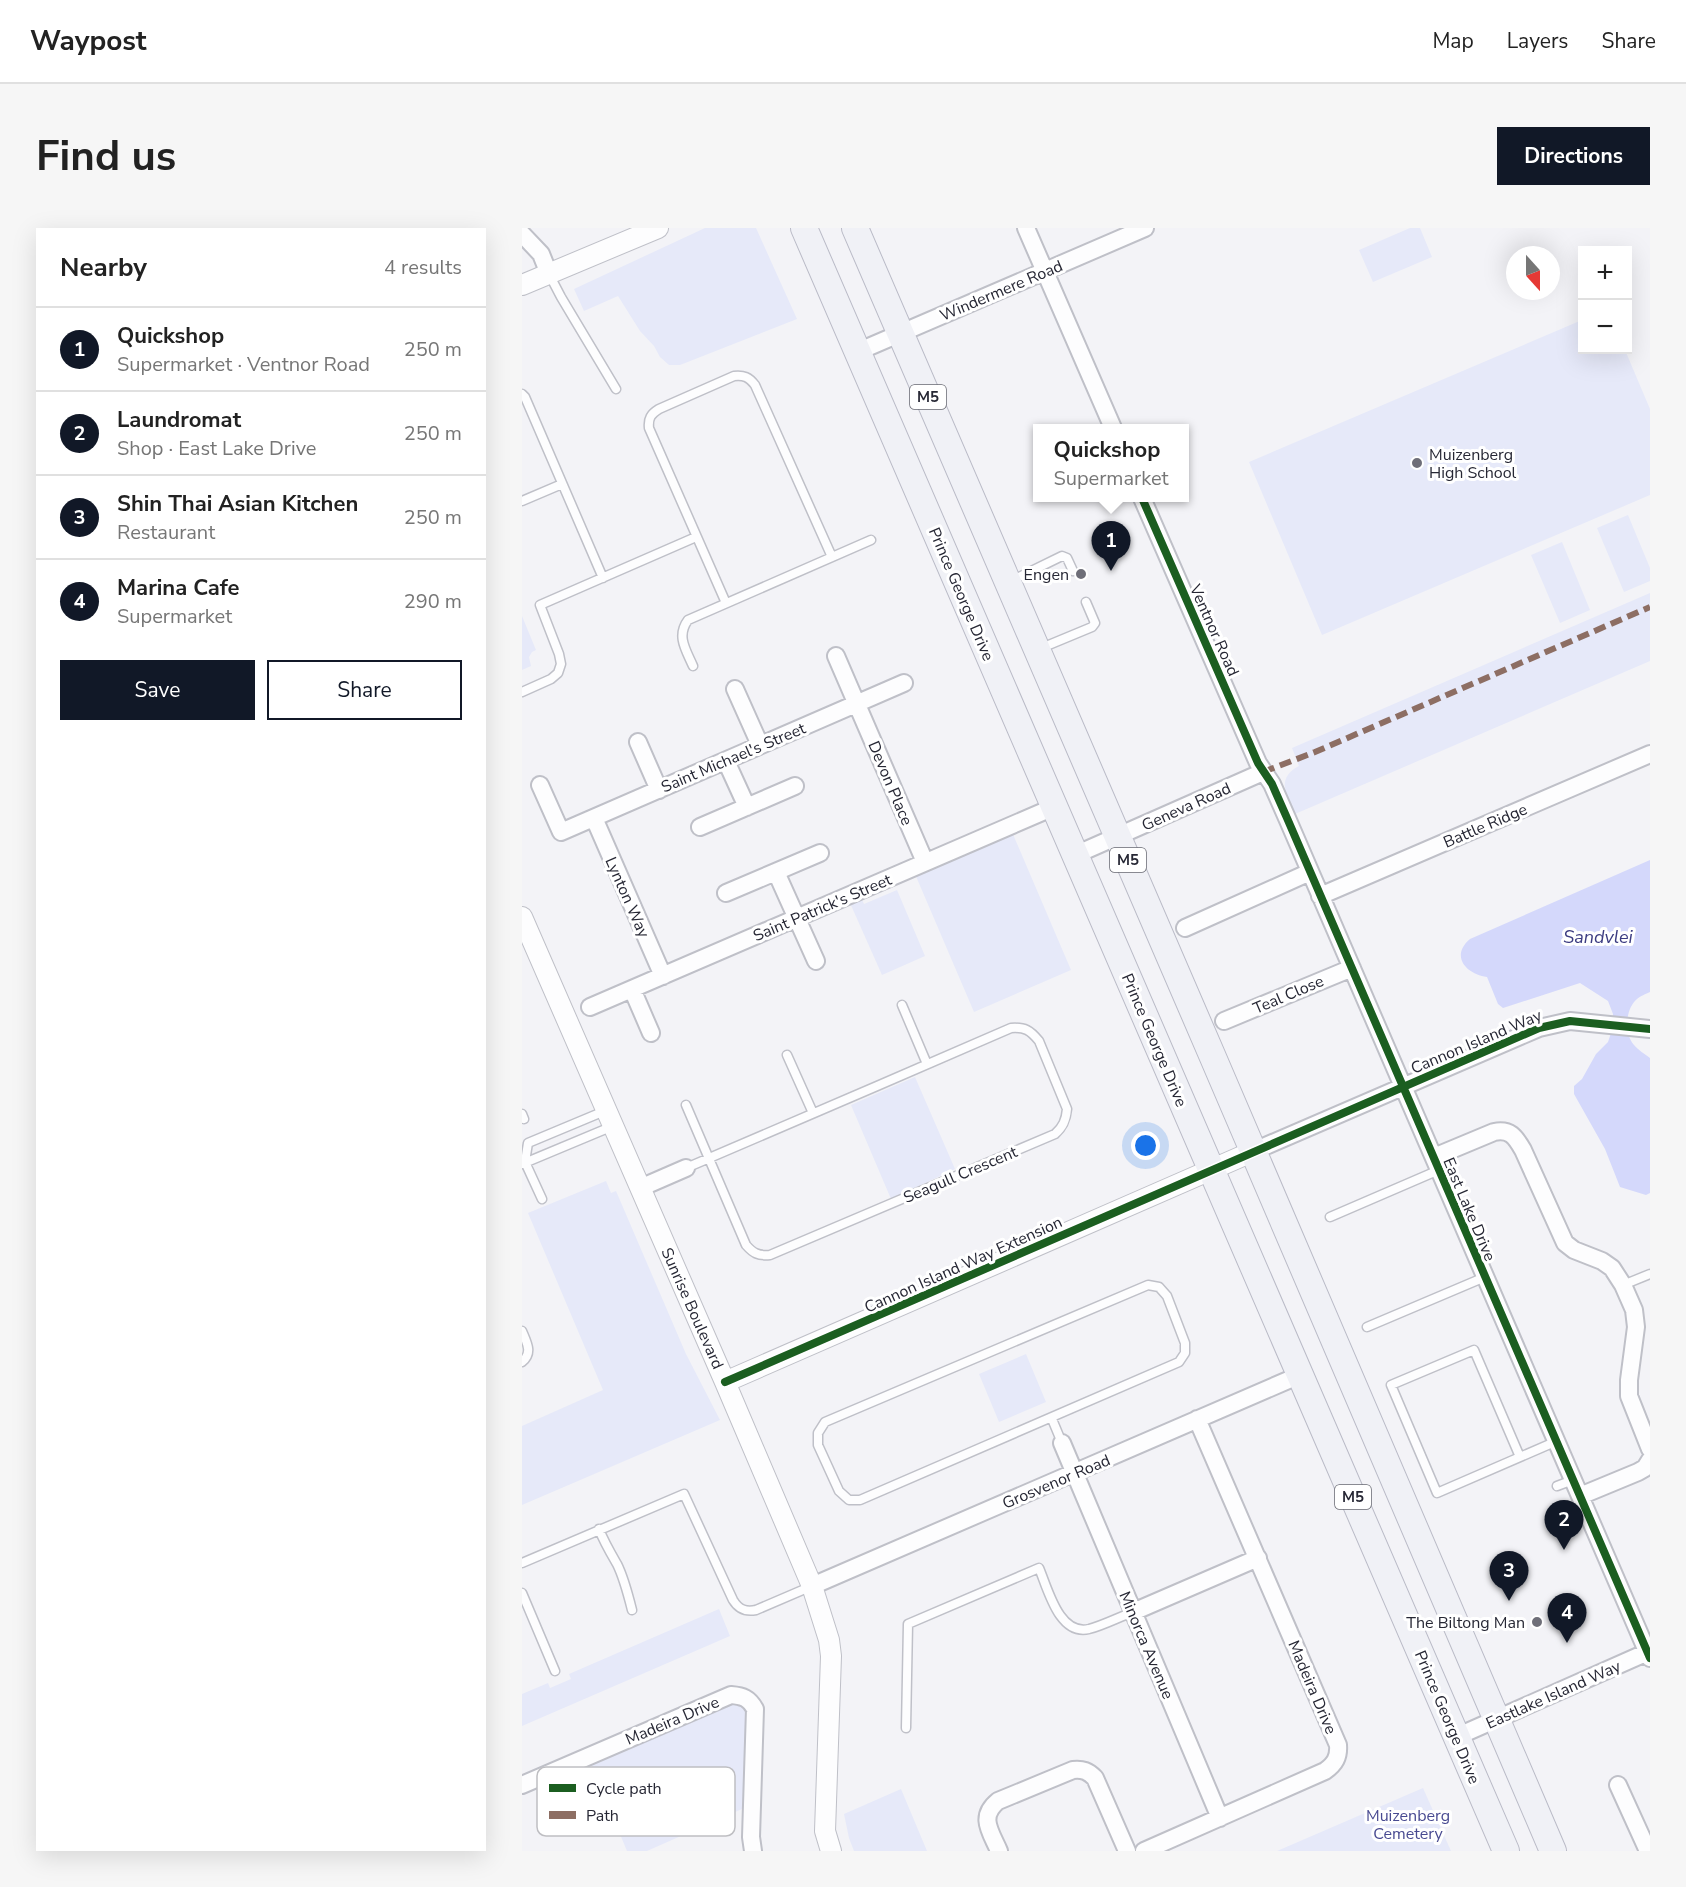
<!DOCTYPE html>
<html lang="en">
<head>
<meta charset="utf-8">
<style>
  :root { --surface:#fff; --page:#f6f6f6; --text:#222; --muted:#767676; --line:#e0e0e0; --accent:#111827 }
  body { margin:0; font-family:"Nunito Sans",sans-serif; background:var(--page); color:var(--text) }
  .controls { position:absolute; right:18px; top:18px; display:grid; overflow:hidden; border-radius:0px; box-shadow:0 6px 24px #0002 }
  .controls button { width:54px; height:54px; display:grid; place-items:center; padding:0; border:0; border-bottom:2px solid var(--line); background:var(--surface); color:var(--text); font:30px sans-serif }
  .compass { position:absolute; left:984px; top:18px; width:54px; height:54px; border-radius:50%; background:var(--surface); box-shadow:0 6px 24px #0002; rotate:159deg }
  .you { position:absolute; left:624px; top:918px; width:21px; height:21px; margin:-15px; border:4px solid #fff; border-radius:50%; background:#1a73e8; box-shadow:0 0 0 9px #1a73e833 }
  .badge { display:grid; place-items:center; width:39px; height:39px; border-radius:50%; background:var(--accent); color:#fff; font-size:20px; font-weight:700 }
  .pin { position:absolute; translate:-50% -50px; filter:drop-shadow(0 2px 3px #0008) }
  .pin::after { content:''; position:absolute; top:32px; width:21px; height:18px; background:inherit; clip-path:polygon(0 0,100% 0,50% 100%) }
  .popup { position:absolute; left:511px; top:196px; width:156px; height:78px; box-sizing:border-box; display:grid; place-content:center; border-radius:0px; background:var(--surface); filter:drop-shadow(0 2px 4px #0005); font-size:20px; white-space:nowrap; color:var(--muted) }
  .popup b { font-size:22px; color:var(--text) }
  .popup::after { content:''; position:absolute; left:50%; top:100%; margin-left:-12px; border:12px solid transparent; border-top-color:var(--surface) }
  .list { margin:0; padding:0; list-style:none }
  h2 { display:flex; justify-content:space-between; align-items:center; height:78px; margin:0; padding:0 24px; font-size:26px }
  h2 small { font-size:20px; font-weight:400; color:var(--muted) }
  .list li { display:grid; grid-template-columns:39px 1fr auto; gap:18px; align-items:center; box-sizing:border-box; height:84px; padding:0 24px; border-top:2px solid var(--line) }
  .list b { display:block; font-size:22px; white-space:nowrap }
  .list p { margin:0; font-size:20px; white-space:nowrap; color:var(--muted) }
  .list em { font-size:20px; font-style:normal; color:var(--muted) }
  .actions { display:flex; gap:12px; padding:18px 24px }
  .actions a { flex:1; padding:14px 0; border:2px solid var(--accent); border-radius:0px; text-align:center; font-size:21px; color:var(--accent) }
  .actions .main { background:var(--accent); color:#fff }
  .map { position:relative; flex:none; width:1128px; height:1623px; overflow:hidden; border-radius:0px }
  header { display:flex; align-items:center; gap:36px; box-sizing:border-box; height:84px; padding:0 30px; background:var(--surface); border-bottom:2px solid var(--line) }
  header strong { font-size:28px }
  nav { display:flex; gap:33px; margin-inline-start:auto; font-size:21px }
  .intro { display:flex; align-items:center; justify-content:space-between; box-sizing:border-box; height:144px; padding:0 36px }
  h1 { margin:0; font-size:42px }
  .button { padding:15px 27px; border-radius:0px; background:var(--accent); color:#fff; font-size:21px; font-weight:700 }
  main { display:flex; gap:36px; padding:0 36px }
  aside { flex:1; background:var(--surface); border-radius:0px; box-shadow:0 6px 24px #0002 }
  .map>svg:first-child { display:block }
  .green { fill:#e6e9f9 }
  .water { fill:#d4d8fb }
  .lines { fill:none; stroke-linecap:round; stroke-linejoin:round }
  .service-casing { stroke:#bfc0c8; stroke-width:11 }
  .minor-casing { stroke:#bfc0c8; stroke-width:20 }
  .tertiary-casing { stroke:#bfc0c8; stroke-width:22 }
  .primary-casing { stroke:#babbc7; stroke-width:28 }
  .service { stroke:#fdfdfe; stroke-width:8 }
  .minor { stroke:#fdfdfe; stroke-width:16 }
  .tertiary { stroke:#fdfdfe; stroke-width:20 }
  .primary { stroke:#f0f1f6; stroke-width:26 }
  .quiet { stroke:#8d6e63; stroke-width:6; stroke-dasharray:12 6; stroke-linecap:butt }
  .cycleway-casing { stroke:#fff; stroke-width:11 }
  .cycleway { stroke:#1b5e20; stroke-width:8 }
  .poi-dot { fill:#6e6e78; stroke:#fff; stroke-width:2 }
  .labels { text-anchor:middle; stroke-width:6; stroke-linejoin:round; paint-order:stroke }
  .shield { fill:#fff; stroke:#676871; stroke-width:1.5 }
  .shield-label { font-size:15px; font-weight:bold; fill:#262734 }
  .street-label { font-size:16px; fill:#262734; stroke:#fff }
  .poi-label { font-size:16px; fill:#262734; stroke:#fff; text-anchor:end }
  .park-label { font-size:16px; fill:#484a91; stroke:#fff }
  .water-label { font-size:18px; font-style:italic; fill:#3b3b81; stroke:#fff }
  .key { fill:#fff; stroke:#bebec2; stroke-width:1.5 }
  .key-label { font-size:16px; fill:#262734 }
</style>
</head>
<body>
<header>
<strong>Waypost</strong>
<nav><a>Map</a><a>Layers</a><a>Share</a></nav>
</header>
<div class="intro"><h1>Find us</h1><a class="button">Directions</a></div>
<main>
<aside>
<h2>Nearby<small>4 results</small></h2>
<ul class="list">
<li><span class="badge">1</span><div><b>Quickshop</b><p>Supermarket · Ventnor Road</p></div><em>250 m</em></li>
<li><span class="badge">2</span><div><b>Laundromat</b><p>Shop · East Lake Drive</p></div><em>250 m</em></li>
<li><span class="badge">3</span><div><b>Shin Thai Asian Kitchen</b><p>Restaurant</p></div><em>250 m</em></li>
<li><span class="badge">4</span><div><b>Marina Cafe</b><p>Supermarket</p></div><em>290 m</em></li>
</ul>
<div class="actions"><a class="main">Save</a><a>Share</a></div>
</aside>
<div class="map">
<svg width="1128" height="1623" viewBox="0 0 1128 1623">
  <rect width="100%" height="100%" fill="#f3f3f7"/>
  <path class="green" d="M 183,0 L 234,0 L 275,91 L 158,137 L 147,137 L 138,129 L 132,118 L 118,103 L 96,68 L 62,83 L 52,61 Z
    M 888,0 L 898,0 L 910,29 L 851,54 L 837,22 Z
    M 1060,92 L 1060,122 L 1103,122 L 1128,181 L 1128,267 L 800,407 L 727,234 Z
    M 1106,287 L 1128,340 L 1128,353 L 1102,364 L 1075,300 Z
    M 1040,314 L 1068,382 L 1038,395 L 1009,327 Z
    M 1128,365 L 1128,433 L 773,586 C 765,569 753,550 777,538 L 770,520 Z
    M 0,388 L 14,422 L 10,424 L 7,429 L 9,438 L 0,442 Z
    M 490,604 L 549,742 L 452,784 L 393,646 Z
    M 375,662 L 403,728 L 360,747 L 328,675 L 339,670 L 342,676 Z
    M 393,849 L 433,941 L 369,971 L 329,877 Z
    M 84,953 L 89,965 L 94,963 L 164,1126 L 198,1192 L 0,1277 L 0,1198 L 81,1162 L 6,985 Z
    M 504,1126 L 524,1174 L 477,1194 L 457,1146 Z
    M 197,1381 L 208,1408 L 0,1498 L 0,1466 L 26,1455 L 28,1460 L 49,1451 L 47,1446 Z
    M 204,1475 L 214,1475 L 225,1484 L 225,1582 L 220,1581 L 125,1623 L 105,1623 L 68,1534 Z
    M 901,1560 L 929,1623 L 755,1623 Z
    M 379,1561 L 405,1623 L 332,1623 L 327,1610 L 322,1586 Z"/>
  <path class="water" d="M 1128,632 L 1128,764 C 1124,766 1118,768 1115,771 C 1103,781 1102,806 1112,817 C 1116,822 1123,826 1128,830 L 1128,965 L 1124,967 L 1098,959 L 1083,921 L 1052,866 L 1052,858 L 1060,851 L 1074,826 L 1086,814 L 1090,802 L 1091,786 L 1086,773 L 1058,755 L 981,780 L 976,776 L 965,749 C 944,746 928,728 948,711 Z"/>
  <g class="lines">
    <defs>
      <path id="service" d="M 27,46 L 39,69 L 94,161
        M 0,166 L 3,169 L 81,350
        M 0,273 L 40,256
        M 489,353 L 540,328 L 545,330 L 551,343
        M 204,375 L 127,200 C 126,190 129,186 137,181 L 212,148 C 222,147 227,149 233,157 L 310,329
        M 517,421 L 570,399 L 573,395 L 564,374
        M 171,438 C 164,422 154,408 166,392 L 349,312
        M 0,464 L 29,451 L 36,445 L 39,436 L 37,426 L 18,377 L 174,309
        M 380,777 L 405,836
        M 265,827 L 291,885
        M 164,877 L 224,1017 C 231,1025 236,1028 248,1027 L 533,906 C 541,899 544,892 545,881 L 517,813 C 508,802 503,799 489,800 C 381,847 272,894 164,940
        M 0,886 L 2,891
        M 0,936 L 91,898
        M 20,971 L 3,934 L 6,915 L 85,882
        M 808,989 L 917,942
        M 626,1057 L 637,1059 L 645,1068 L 663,1115 L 663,1125 L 657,1134 L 338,1272 L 327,1272 L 317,1263 L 296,1217 L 296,1205 L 303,1194 Z
        M 1101,1057 L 1128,1046
        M 845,1099 L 963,1049
        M 0,1103 C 5,1115 11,1125 0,1134
        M 530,1191 L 540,1215
        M 998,1229 L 952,1122 L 869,1157 L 915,1265 L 1035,1213
        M 1035,1258 L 1051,1252
        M 77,1301 C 82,1314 88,1324 95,1336 C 102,1350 106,1366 110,1382
        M 0,1335 L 162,1266 L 211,1372 C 217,1382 224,1384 234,1382 L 290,1358
        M 0,1365 L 33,1443
        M 384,1500 L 386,1396 L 517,1340 C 526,1361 537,1408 567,1401 C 582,1397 597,1389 611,1384"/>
      <path id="minor" d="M 504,0 L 591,200
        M 0,6 L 19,26 L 27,46
        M 335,124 L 623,0
        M 620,270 L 736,535 L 750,556 L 765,590 L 1128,1430
        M 314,428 L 403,634
        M 213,461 L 238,517
        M 116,514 L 137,562
        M 204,533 L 225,579
        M 18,557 L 39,604 L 382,455
        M 72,590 L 141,748
        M 178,599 L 273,558
        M 553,627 L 741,544
        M 254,644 L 294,733
        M 204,665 L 298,625
        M 798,668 L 1128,526
        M 663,700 L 788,644
        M 110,761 L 129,805
        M 68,779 L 532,579
        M 702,793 L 830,740
        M 732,923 L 1017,800 L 1048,793 L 1128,801
        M 912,929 L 972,904 C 988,901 993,908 1001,922 L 1043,1015 L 1052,1022 L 1080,1033 L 1090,1040 L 1101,1057 L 1112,1082 L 1114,1099 L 1107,1152 L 1107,1168 L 1128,1221
        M 118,960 L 164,940
        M 540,1215 L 698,1590
        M 1058,1268 L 1116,1244 L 1123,1240 L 1128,1232
        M 290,1358 L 778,1147
        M 611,1384 L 736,1330
        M 934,1509 L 1128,1423
        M 0,1557 L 209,1467 C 221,1468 227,1470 233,1481 L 229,1609 L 231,1623
        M 1096,1557 L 1126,1623
        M 477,1623 C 469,1604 456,1589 476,1573 L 551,1542 C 561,1541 566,1543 573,1550 L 605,1623
        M 622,1623 L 803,1543 C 813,1536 817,1529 816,1517 L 675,1191"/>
      <path id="tertiary" d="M 0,57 L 136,0
        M 0,689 L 203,1154 L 290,1358 L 307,1412 L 309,1428 L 303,1603 L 309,1623
        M 203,1154 L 732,923"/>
      <path id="primary" d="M 282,0 L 984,1623
        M 333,0 L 690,827 L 1031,1623"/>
    </defs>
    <use href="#service" class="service-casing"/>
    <use href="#minor" class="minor-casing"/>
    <use href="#tertiary" class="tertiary-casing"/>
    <use href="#primary" class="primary-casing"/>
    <use href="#service" class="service"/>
    <use href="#minor" class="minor"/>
    <use href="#tertiary" class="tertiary"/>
    <use href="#primary" class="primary"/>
    <path class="quiet" d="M 741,544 L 793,524 L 1128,379"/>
    <defs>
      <path id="cycleway" d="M 620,270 L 736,535 L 750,556 L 765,590 L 1128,1430
        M 203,1154 L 1017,800 L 1048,793 L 1128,801"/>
    </defs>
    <use href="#cycleway" class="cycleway-casing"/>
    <use href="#cycleway" class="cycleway"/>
  </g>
  <g class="poi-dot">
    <circle cx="895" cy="235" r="6"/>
    <circle cx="559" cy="346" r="6"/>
    <circle cx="1015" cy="1394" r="6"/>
  </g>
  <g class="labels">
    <g class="shield">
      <rect x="388" y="157" width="36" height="24" rx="4.5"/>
      <rect x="588" y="620" width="36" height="24" rx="4.5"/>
      <rect x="813" y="1257" width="36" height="24" rx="4.5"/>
    </g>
    <g class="shield-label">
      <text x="406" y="174">M5</text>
      <text x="606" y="637">M5</text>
      <text x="831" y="1274">M5</text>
    </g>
    <g class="street-label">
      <text transform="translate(479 62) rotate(-23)" y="6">Windermere Road</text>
      <text transform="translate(440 366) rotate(67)" y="6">Prince George Drive</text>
      <text transform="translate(693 402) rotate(66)" y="6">Ventnor Road</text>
      <text transform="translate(211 529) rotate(-23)" y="6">Saint Michael's Street</text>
      <text transform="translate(369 555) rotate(67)" y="6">Devon Place</text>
      <text transform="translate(664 578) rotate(-24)" y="6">Geneva Road</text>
      <text transform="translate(963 597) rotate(-23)" y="6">Battle Ridge</text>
      <text transform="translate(106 669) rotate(66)" y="6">Lynton Way</text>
      <text transform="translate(300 679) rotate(-23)" y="6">Saint Patrick's Street</text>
      <text transform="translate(766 766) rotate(-23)" y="6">Teal Close</text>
      <text transform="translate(633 812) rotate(67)" y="6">Prince George Drive</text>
      <text transform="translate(954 813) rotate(-23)" y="6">Cannon Island Way</text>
      <text transform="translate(438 946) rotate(-23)" y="6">Seagull Crescent</text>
      <text transform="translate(948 981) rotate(67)" y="6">East Lake Drive</text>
      <text transform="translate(441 1036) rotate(-24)" y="6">Cannon Island Way Extension</text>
      <text transform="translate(171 1080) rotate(66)" y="6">Sunrise Boulevard</text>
      <text transform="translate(534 1253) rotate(-23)" y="6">Grosvenor Road</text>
      <text transform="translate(625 1417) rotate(67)" y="6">Minorca Avenue</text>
      <text transform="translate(791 1459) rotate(67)" y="6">Madeira Drive</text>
      <text transform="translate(1031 1466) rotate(-24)" y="6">Eastlake Island Way</text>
      <text transform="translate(926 1489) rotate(67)" y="6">Prince George Drive</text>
      <text transform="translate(150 1492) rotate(-23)" y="6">Madeira Drive</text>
    </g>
    <g class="poi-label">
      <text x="907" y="232" text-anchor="start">Muizenberg<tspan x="907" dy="18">High School</tspan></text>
      <text x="547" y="352">Engen</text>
      <text x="1003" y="1400">The Biltong Man</text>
    </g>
    <g class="park-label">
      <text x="886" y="1593">Muizenberg<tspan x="886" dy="18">Cemetery</tspan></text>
    </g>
    <g class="water-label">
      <text x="1076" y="715">Sandvlei</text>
    </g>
  </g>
  <rect x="15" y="1539" width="198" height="69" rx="9" class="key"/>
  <rect x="27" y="1556" width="27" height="8" fill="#1b5e20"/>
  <rect x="27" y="1583" width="27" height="8" fill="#8d6e63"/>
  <g class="key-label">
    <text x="64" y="1566">Cycle path</text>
    <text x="64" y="1593">Path</text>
  </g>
</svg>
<div class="controls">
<button>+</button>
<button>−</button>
</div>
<svg class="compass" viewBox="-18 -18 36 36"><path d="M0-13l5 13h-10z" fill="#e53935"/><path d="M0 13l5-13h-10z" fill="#767676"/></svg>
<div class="you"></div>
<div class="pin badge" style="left:589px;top:343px">1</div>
<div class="popup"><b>Quickshop</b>Supermarket</div>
<div class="pin badge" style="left:1042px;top:1322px">2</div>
<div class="pin badge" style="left:987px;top:1373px">3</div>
<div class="pin badge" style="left:1045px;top:1415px">4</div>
</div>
</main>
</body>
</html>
